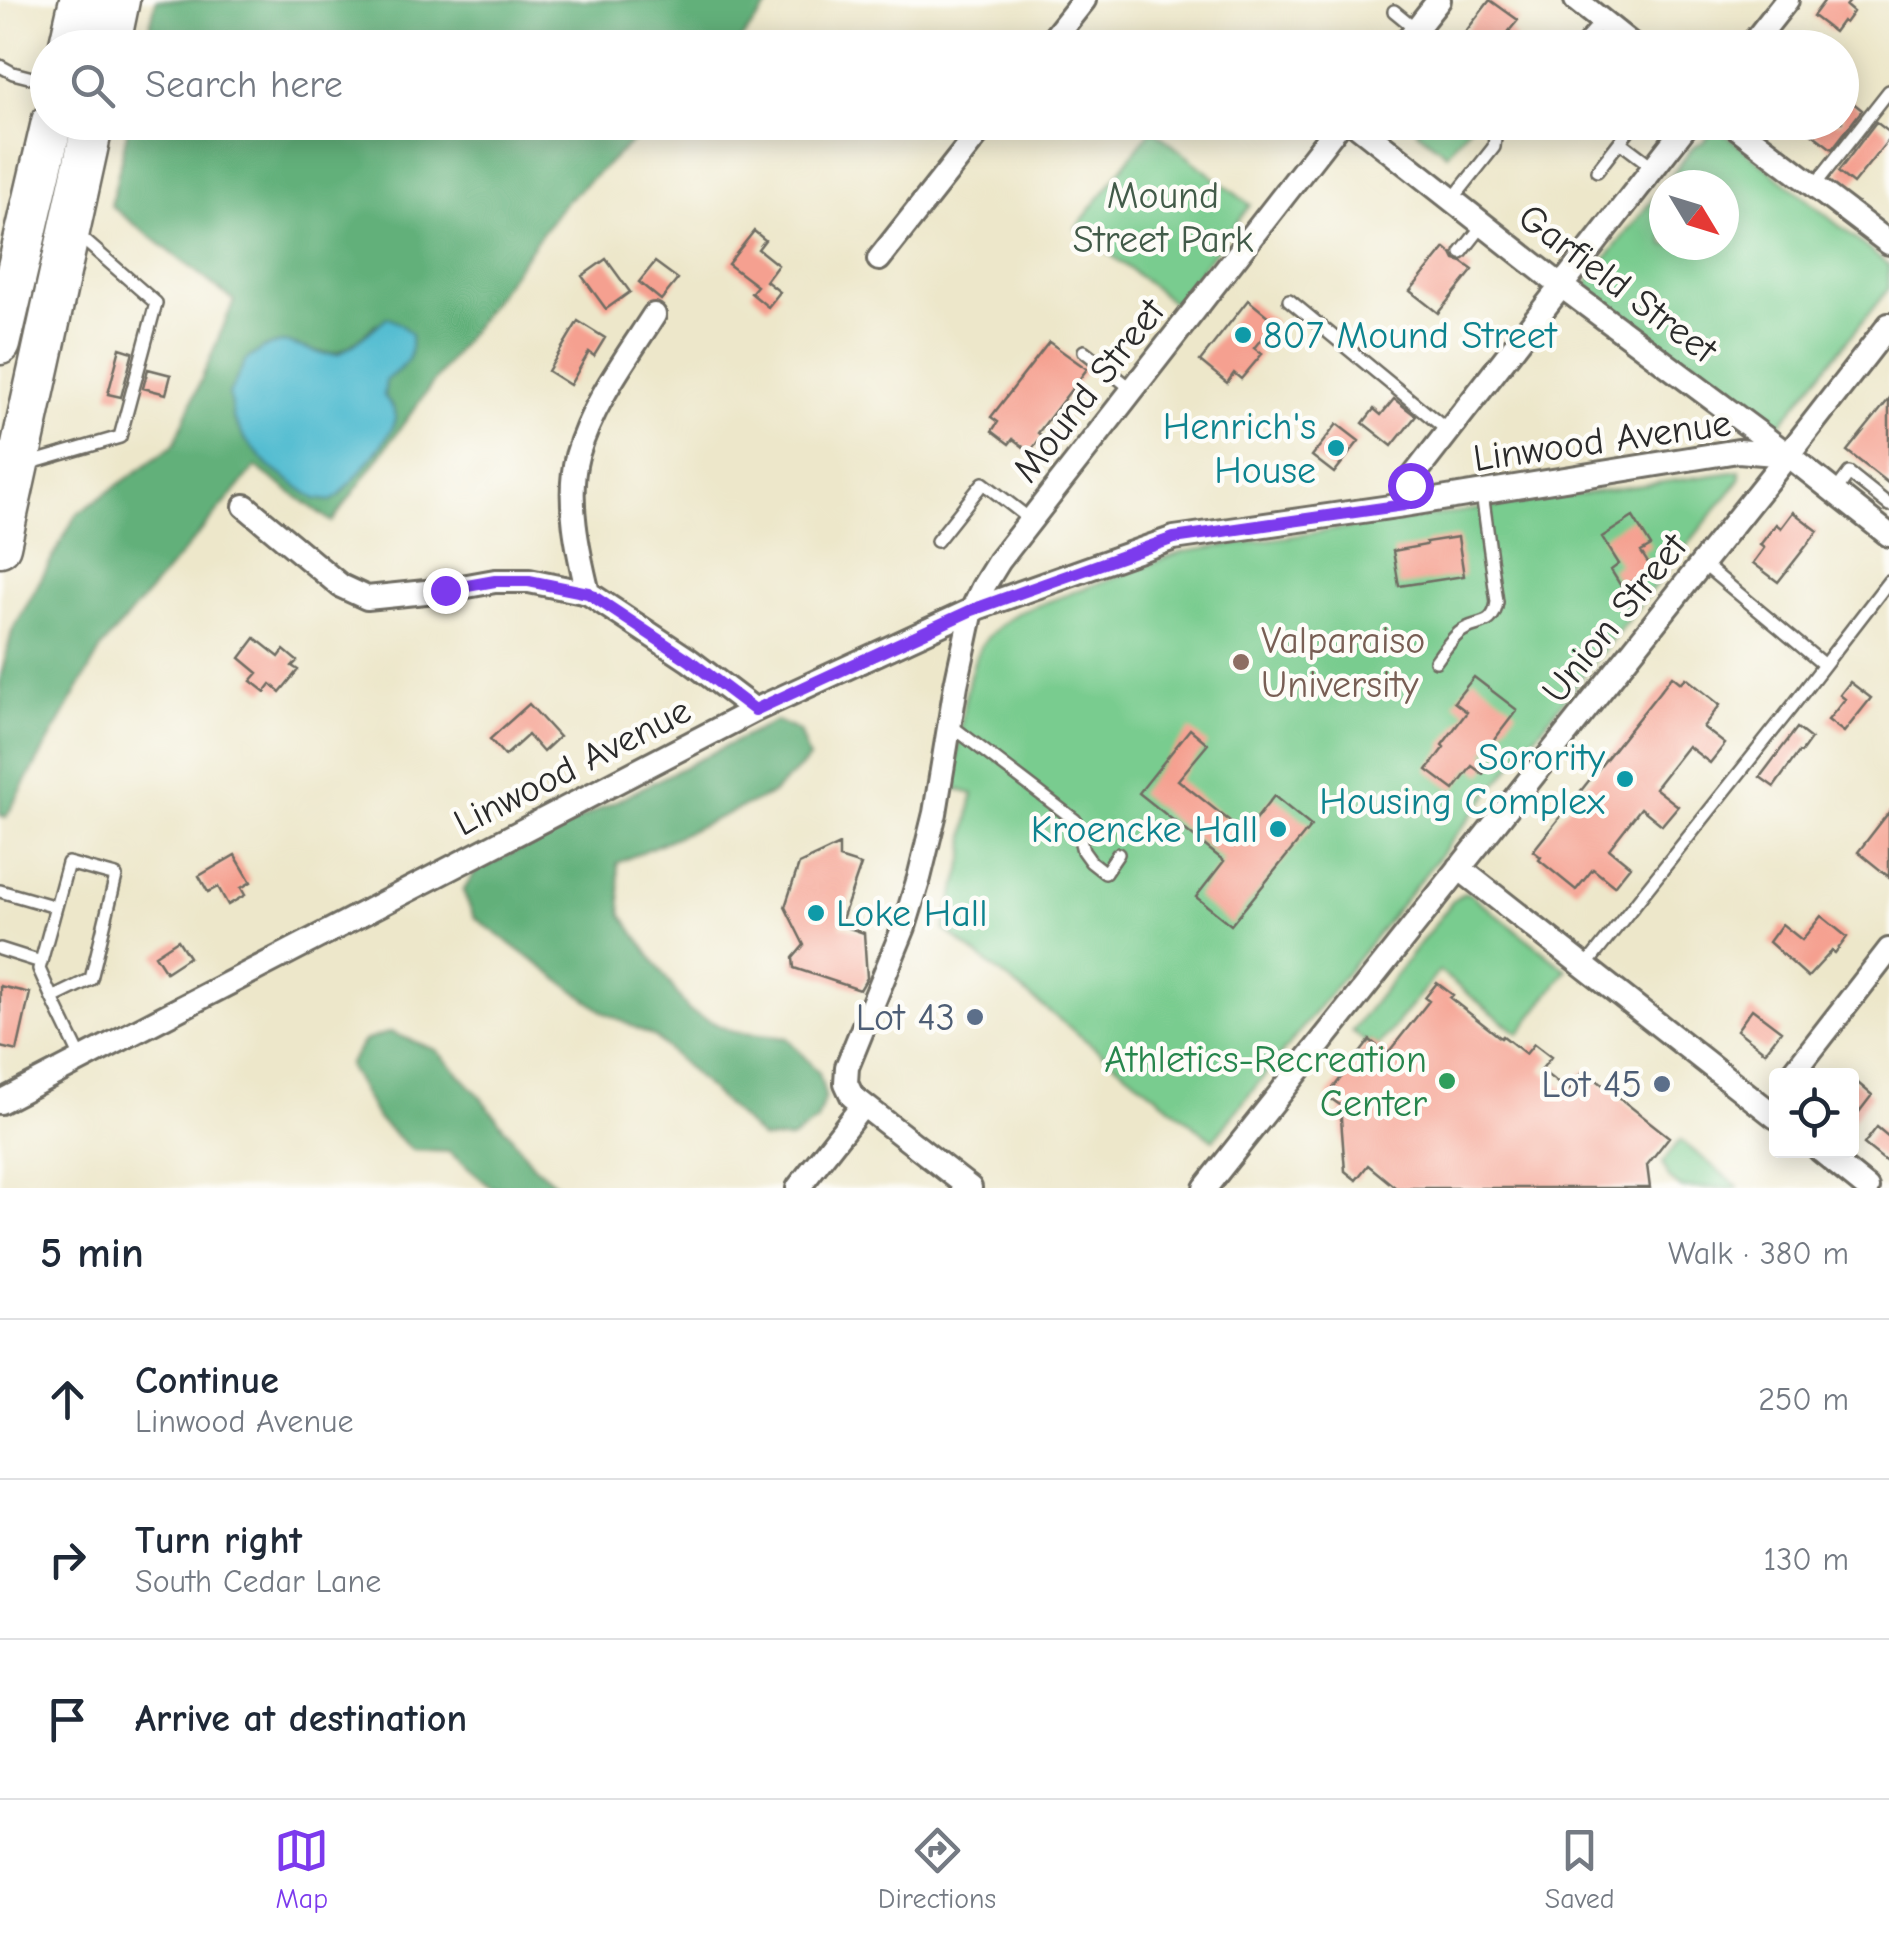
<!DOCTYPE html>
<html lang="en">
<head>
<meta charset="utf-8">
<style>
  :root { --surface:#fff; --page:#f6f6f7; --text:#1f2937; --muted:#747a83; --line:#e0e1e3; --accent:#7c3aed }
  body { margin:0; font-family:"Comic Neue",sans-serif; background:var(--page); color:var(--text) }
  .controls { position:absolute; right:30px; bottom:30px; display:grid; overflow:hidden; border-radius:10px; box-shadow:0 5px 25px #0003 }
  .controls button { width:90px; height:90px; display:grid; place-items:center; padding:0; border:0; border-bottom:2px solid var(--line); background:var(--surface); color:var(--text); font:50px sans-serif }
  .compass { position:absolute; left:1649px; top:170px; width:90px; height:90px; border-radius:50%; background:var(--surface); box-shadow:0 5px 25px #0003; rotate:128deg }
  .stop { position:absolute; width:30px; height:30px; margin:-22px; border:8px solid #7c3aed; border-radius:50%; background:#fff }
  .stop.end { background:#7c3aed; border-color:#fff; box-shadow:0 2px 10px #0008 }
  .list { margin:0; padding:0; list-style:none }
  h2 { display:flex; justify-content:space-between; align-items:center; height:130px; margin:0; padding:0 40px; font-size:42px }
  h2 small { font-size:32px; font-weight:400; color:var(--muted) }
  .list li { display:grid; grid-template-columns:65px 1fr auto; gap:30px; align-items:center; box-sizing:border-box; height:160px; padding:0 40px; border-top:2px solid var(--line) }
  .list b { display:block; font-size:38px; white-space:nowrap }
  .list p { margin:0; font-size:32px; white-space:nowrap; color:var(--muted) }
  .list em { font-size:32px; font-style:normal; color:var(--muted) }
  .icon { flex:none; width:55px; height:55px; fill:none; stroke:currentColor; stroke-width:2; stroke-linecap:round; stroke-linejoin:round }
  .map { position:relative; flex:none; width:1889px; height:1188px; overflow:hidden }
  .search { position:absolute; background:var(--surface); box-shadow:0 5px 25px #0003; left:30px; right:30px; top:30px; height:110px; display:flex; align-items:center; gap:25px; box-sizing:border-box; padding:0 35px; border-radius:55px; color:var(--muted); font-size:38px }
  .sheet { height:610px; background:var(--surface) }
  nav { display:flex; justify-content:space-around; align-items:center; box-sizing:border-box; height:140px; border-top:2px solid var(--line); background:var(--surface); font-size:28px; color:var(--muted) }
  nav a { display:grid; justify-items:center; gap:5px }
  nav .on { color:var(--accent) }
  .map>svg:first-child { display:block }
  .green { fill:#79cc8f; stroke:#527c5d; stroke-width:2.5 }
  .forest { fill:#62b07a; stroke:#466e52; stroke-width:2.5; fill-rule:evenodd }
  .water { fill:#54bdd1; stroke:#40747e; stroke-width:2.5 }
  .building { fill:#f5a090 }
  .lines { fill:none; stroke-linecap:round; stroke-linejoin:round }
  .lane-casing { stroke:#6f6d63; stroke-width:16 }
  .street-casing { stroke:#6f6d63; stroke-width:28 }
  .highway-casing { stroke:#6f6d63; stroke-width:45 }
  .lane { stroke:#fff; stroke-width:11 }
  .street { stroke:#fff; stroke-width:22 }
  .highway { stroke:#fff; stroke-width:40 }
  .route { stroke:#7c3aed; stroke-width:12 }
  .culture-dot { fill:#0f9aa8; stroke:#fdfcf7; stroke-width:4 }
  .education-dot { fill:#8d6e63; stroke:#fdfcf7; stroke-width:4 }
  .service-dot { fill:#5c6f8a; stroke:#fdfcf7; stroke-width:4 }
  .leisure-dot { fill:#2e9e5b; stroke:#fdfcf7; stroke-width:4 }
  .labels { text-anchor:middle; stroke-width:9; stroke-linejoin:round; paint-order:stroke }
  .park-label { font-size:38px; fill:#425b49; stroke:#fdfcf7 }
  .street-label { font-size:38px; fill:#2b2b2b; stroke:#fdfcf7 }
  .culture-label { font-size:38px; fill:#0d838f; stroke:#fdfcf7; text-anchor:end }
  .education-label { font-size:38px; fill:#785e54; stroke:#fdfcf7; text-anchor:start }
  .service-label { font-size:38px; fill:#4e5e75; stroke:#fdfcf7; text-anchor:end }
  .leisure-label { font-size:38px; fill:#27864d; stroke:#fdfcf7; text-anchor:end }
</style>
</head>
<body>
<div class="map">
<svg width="1889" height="1188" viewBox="0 0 1889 1188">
  <rect width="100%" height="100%" fill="#fdfcf7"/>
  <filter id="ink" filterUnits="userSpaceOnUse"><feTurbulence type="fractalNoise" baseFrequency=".01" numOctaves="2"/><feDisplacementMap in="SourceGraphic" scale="20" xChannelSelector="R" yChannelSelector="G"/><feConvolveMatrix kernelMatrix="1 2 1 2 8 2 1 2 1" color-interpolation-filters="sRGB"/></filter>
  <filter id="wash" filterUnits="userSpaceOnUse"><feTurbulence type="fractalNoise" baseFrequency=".0048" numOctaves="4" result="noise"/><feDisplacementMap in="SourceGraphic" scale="40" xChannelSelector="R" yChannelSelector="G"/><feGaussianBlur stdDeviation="2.25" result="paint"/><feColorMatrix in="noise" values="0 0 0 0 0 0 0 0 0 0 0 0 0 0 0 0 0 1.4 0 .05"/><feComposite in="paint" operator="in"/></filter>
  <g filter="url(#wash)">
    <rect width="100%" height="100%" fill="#ede7ca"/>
    <path class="green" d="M 1424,122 L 1471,122 L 1471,123 L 1447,154 L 1417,131 Z
      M 1152,129 L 1250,205 L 1175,304 L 1076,228 Z
      M 1713,130 L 1725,134 L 1889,266 L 1889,288 L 1775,431 L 1584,286 L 1664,185 L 1664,245 L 1724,245 L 1724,185 L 1664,185 L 1694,146 L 1704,142 Z
      M 1740,471 L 1740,479 L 1213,1140 L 944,929 L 965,856 L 966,834 L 973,794 L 953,788 C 958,751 964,675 981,646 C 990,632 1004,622 1017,613 L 1183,552 Z
      M 1464,893 L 1470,894 L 1567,970 L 1519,1034 L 1439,971 L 1378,1047 L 1370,1041 L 1368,1044 L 1352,1031 L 1453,901 Z
      M 1680,1140 L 1738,1186 L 1737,1188 L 1681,1188 L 1668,1178 L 1662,1163 Z"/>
    <path class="forest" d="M 156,0 L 773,0 L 735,47 L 145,47 Z
      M 129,123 L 653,123 L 563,204 L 332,522 L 256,467 L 102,647 L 6,817 L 0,815 L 0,680 L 12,632 L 76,515 L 174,445 L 234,301 L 111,206 ZM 376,324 L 386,379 L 384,396 L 393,407 L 379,449 L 339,496 L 270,467 L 245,439 L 233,418 L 285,342 C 334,358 337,360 376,324 Z
      M 776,721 L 799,731 L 809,759 L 772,794 L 617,863 L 622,915 L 689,1011 L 733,1032 L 787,1038 L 819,1073 L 825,1096 L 817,1121 L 791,1139 L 762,1139 L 655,1037 L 605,1013 L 474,917 L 463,891 L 476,871 Z
      M 390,1032 L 436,1050 L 478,1094 L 534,1166 L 561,1188 L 492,1188 L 449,1152 L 412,1150 L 377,1118 L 348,1065 L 364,1041 Z"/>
    <path class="water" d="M 387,317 L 400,324 L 411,334 C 413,362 407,363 386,380 L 384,396 C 389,402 396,409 396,417 C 397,431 350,484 339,496 L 331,501 L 315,499 L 270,467 L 245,439 L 233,418 L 229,394 L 246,360 L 265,347 L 285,342 L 323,354 L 338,354 L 356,343 Z"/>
    <g id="blocks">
      <path class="building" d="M 1490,0 L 1518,20 L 1509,31 L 1516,37 L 1508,48 L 1453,48 Z
        M 1825,0 L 1851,0 L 1846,6 L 1853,12 L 1845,23 L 1842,21 L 1834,32 L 1813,16 Z
        M 1842,94 L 1862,110 L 1832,149 L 1811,133 L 1819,122 L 1842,122 Z
        M 1876,122 L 1889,132 L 1889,139 L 1853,184 L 1838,172 Z
        M 754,231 L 765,240 L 758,249 L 778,265 L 766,281 L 780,292 L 768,307 L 751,293 L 757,286 L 728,264 Z
        M 1445,248 L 1452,254 L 1455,260 L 1462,262 L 1473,270 L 1438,313 L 1410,291 Z
        M 606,259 L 630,292 L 606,309 L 582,276 Z
        M 655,262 L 678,279 L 661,300 L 639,282 Z
        M 1248,300 L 1275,322 L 1254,348 L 1262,354 L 1241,379 L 1234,373 L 1227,383 L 1200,361 Z
        M 578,321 L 605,338 L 594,356 L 589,352 L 570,385 L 548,371 Z
        M 1049,342 L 1087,369 L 1038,433 L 1042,436 L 1030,452 L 1013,439 L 1009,444 L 992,431 L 998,422 L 991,417 Z
        M 120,348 L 133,352 L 121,397 L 108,394 Z
        M 148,369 L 171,375 L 166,394 L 143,388 Z
        M 1394,399 L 1416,416 L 1392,446 L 1363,423 L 1374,409 L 1381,415 Z
        M 1889,399 L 1889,484 L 1847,451 Z
        M 1337,424 L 1359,441 L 1334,473 L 1312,456 Z
        M 1793,512 L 1818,531 L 1778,582 L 1753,563 L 1764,548 L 1760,545 L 1776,524 L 1781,528 Z
        M 1633,517 L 1651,546 L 1641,552 L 1652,569 L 1622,588 L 1611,570 L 1619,564 L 1602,537 Z
        M 1458,537 L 1464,576 L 1399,586 L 1393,551 L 1426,545 L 1426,542 Z
        M 255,638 L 279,657 L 284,650 L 297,661 L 292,666 L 298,670 L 280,692 L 271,684 L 265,692 L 251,681 L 258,673 L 240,658 Z
        M 1672,676 L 1681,683 L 1686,678 L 1720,705 L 1703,727 L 1725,744 L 1710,763 L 1688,746 L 1655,788 L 1678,806 L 1662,825 L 1641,808 L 1609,849 L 1630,866 L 1614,886 L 1593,869 L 1576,890 L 1539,860 L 1541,857 L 1533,851 Z
        M 1474,677 L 1517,710 L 1484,753 L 1493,760 L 1483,774 L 1472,766 L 1454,790 L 1427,770 L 1444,747 L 1442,745 L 1467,712 L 1454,702 Z
        M 1850,682 L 1871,698 L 1844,732 L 1828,720 L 1845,699 L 1840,695 Z
        M 529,704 L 559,737 L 543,752 L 528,735 L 505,756 L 490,739 Z
        M 1797,728 L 1811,739 L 1801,753 L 1799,752 L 1774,787 L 1760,777 Z
        M 1190,729 L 1208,744 L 1178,780 L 1245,833 L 1274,796 L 1311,826 L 1231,925 L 1196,897 L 1224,861 L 1139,793 Z
        M 1889,812 L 1889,877 L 1858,852 Z
        M 839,845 L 839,858 L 861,865 L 840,925 L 864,933 L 867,978 L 860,990 L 794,968 L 793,958 L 804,945 L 785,907 L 799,864 Z
        M 235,855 L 251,882 L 241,888 L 245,895 L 228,905 L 218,887 L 208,892 L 199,876 Z
        M 1821,916 L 1847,937 L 1835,953 L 1832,951 L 1808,977 L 1769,942 L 1782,924 L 1802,940 Z
        M 178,940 L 189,957 L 166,972 L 155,955 Z
        M 1437,983 L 1453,995 L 1450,998 L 1501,1038 L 1503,1036 L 1526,1054 L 1534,1044 L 1551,1057 L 1541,1070 L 1568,1091 L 1584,1070 L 1669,1137 L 1647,1165 L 1650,1188 L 1396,1188 L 1368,1165 L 1356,1180 L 1345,1171 L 1340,1105 L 1327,1096 L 1370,1040 L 1387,1054 L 1429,1001 L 1425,998 Z
        M 0,986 L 30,993 L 17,1051 L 0,1047 Z
        M 1752,1009 L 1781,1031 L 1765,1052 L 1737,1030 Z
        M 1852,1078 L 1872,1095 L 1852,1121 Z
        M 1877,1127 L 1889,1137 L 1889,1164 L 1864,1144 Z"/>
    </g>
  </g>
  <g filter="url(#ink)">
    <use href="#blocks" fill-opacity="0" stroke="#6f6d63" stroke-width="2.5"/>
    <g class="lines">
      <defs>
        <path id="lane" d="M 1394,11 L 1416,29
          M 1575,48 L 1579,46 L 1602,21
          M 0,66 L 13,73 L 48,82
          M 1620,142 L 1653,167
          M 1597,171 L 1635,122
          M 1814,186 L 1889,91
          M 1452,200 L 1494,147 L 1496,128 L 1501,122
          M 1461,253 L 1483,225
          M 1289,300 L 1448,431
          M 1084,351 L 1133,390
          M 27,464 L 120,437 L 156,303 L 77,234
          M 1835,492 L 1849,473 L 1889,505
          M 937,541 L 983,483 L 1031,520
          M 1702,563 L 1824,665
          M 1436,661 C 1443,651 1450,641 1459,633 C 1475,619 1493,630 1497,602 L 1482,493
          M 949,724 L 1075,820 L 1083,851 L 1091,862 L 1105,873 L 1118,854
          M 0,891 L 56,907
          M 0,949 L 41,962
          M 1585,967 L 1791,708 L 1889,581
          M 52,998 L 39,969 L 68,863 L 116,876 L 91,979 L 52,998 L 82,1060"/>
        <path id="street" d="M 1576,0 L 1636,48
          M 1046,48 L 1084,0
          M 1401,48 L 1439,0
          M 1749,48 L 1787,0
          M 1353,122 L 1560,285 L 1788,455 L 1889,535
          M 1730,122 L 1889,243
          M 879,259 L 987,122
          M 1404,505 L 1412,478 L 1689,122
          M 245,506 L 341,586 L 367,598 L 445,590 L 495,581 L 529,581 L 588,593 L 689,660 L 755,710
          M 588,593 C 578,552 566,498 577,456 C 592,404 625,360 654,315
          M 1459,868 L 1776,1117
          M 1791,1076 L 1889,950
          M 0,1102 L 755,710 L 972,610 L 1174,538 L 1404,505 L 1738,451 L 1788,455
          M 1820,1150 L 1867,1188
          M 798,1188 L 863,1105
          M 970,1188 L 852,1096 L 846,1083 L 847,1067 L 904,927 L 919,878 L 935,813 L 956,685 L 972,610 L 983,587 L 999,561 L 1341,122
          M 1205,1188 L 1788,455 L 1889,325"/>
        <path id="highway" d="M 69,48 L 80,0
          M 109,48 L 119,0
          M 0,344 L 52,122
          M 0,546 L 93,122"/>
      </defs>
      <use href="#lane" class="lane-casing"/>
      <use href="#street" class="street-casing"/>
      <use href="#highway" class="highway-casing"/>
      <use href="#lane" class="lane"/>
      <use href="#street" class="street"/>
      <use href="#highway" class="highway"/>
    </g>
  </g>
  <g class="lines" filter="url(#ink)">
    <path class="route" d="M 445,590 L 495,581 L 529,581 L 588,593 L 689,660 L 755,710 L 972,610 L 1174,538 L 1404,505 L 1410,485"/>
  </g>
  <g class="culture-dot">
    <circle cx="1243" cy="335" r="10"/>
    <circle cx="1336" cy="448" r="10"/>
    <circle cx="1625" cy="779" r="10"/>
    <circle cx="1278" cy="829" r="10"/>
    <circle cx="816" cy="913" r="10"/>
  </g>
  <circle class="education-dot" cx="1241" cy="662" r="10"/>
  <g class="service-dot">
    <circle cx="975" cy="1017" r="10"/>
    <circle cx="1662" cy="1084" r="10"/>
  </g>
  <circle class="leisure-dot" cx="1447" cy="1081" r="10"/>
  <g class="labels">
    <g class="park-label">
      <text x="1163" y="208">Mound<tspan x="1163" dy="44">Street Park</tspan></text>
    </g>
    <g class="street-label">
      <text transform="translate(1618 283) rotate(37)" y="13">Garfield Street</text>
      <text transform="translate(1088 390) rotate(-52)" y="13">Mound Street</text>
      <text transform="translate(1602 440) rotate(-8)" y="13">Linwood Avenue</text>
      <text transform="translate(1614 618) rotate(-51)" y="13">Union Street</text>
      <text transform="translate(572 766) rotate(-27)" y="13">Linwood Avenue</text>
    </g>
    <g class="culture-label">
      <text x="1263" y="348" text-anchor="start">807 Mound Street</text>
      <text x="1316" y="439">Henrich's<tspan x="1316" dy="44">House</tspan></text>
      <text x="1605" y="770">Sorority<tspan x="1605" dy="44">Housing Complex</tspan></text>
      <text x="1258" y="842">Kroencke Hall</text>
      <text x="836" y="926" text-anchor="start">Loke Hall</text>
    </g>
    <g class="education-label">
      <text x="1261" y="653">Valparaiso<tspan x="1261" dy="44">University</tspan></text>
    </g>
    <g class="service-label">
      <text x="955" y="1030">Lot 43</text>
      <text x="1642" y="1097">Lot 45</text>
    </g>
    <g class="leisure-label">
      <text x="1427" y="1072">Athletics-Recreation<tspan x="1427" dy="44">Center</tspan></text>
    </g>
  </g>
</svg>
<div class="controls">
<button><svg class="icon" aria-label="locate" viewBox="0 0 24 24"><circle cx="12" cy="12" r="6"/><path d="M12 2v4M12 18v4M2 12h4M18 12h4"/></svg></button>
</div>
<svg class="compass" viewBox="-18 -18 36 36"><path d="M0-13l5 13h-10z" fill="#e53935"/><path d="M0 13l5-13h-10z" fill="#747a83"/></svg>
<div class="stop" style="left:1410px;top:485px"></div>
<div class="stop end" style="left:445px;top:590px"></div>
<div class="search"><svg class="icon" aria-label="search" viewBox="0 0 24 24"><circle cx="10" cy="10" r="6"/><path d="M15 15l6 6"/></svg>Search here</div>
</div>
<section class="sheet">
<h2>5 min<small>Walk · 380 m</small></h2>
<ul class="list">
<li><svg class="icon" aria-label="ahead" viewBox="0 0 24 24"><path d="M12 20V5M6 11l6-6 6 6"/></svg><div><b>Continue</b><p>Linwood Avenue</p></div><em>250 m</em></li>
<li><svg class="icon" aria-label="right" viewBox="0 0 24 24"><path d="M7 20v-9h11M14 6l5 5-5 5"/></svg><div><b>Turn right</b><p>South Cedar Lane</p></div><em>130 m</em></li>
<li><svg class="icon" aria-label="arrive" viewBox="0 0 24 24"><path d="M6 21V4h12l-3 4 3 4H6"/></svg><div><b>Arrive at destination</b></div></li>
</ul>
</section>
<nav>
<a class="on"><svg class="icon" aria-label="map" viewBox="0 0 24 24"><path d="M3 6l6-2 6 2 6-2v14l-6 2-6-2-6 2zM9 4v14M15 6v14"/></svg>Map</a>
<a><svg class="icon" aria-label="directions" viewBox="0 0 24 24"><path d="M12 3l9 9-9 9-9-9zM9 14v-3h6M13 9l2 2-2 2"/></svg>Directions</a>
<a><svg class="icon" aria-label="saved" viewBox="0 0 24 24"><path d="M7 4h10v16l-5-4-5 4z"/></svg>Saved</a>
</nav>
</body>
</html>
